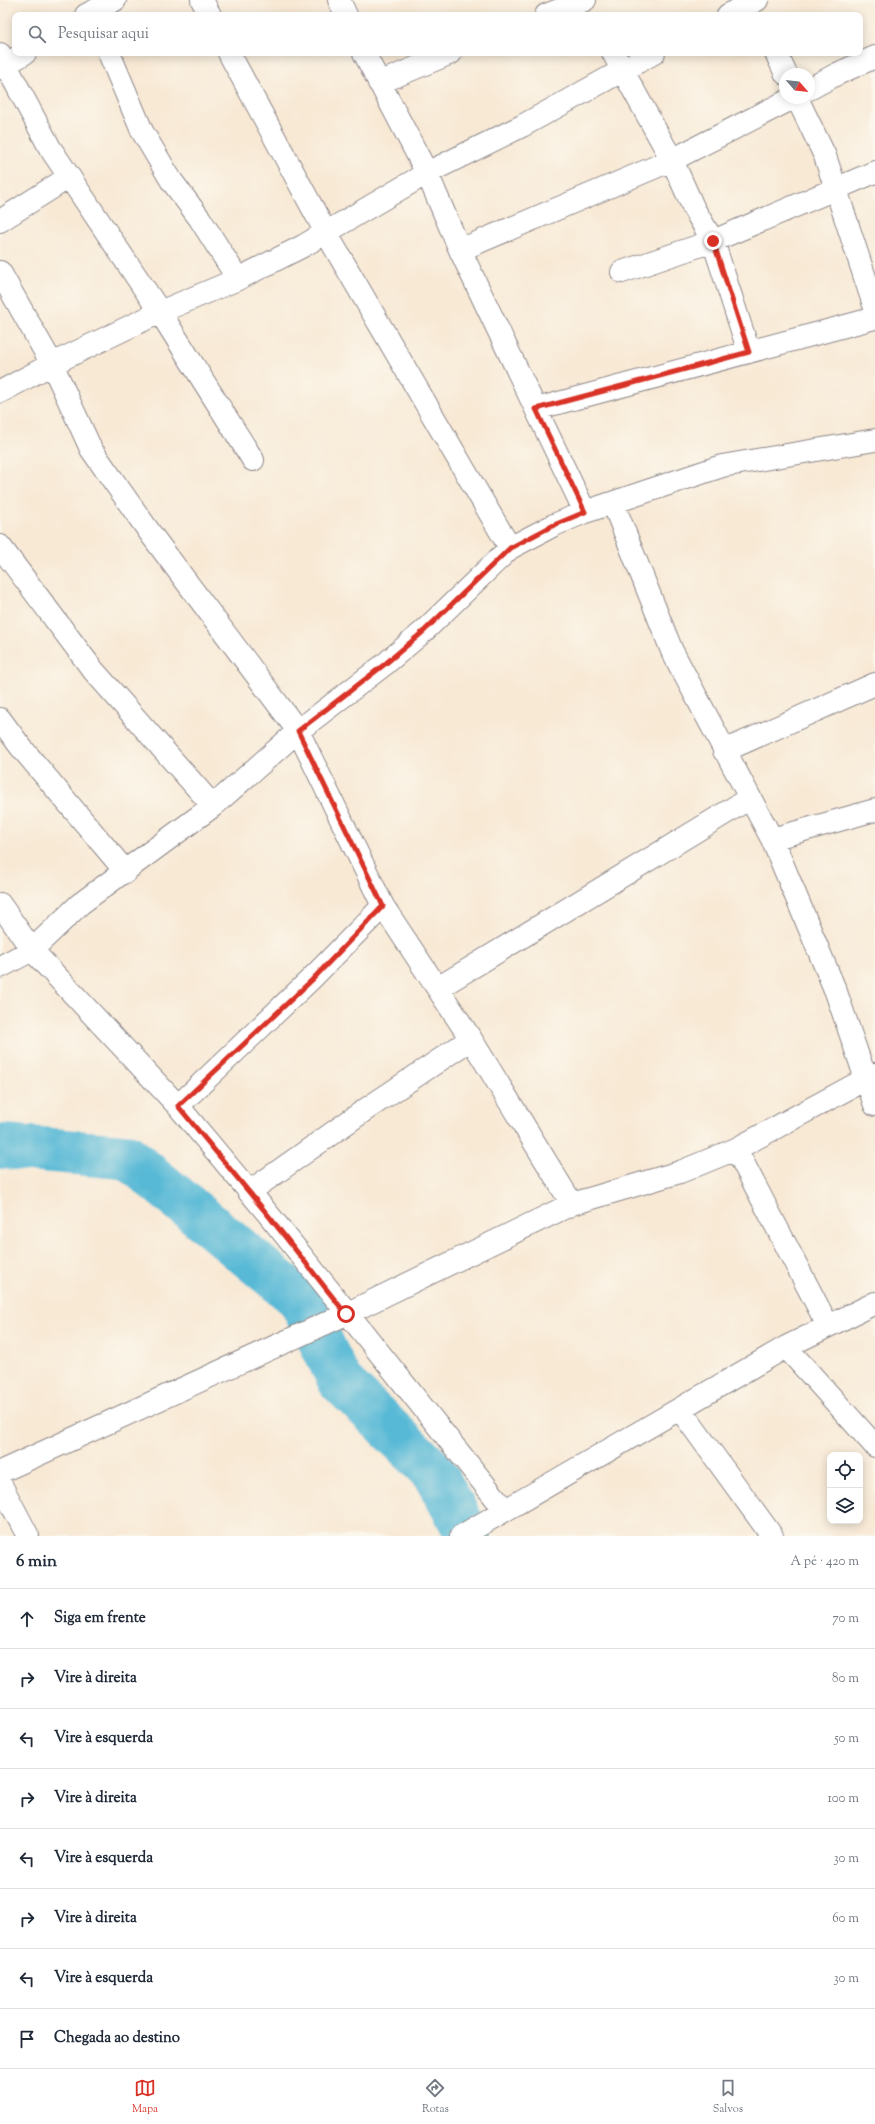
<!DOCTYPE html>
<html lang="pt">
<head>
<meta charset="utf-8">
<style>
  :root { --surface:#fff; --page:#f2f2f3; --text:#1f2937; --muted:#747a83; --line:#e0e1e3; --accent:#d93025 }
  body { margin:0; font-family:"Sorts Mill Goudy",serif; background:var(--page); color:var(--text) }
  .controls { position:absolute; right:12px; bottom:12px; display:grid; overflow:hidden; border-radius:8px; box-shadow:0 2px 10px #0003 }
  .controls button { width:36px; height:36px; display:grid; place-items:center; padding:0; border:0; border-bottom:1px solid var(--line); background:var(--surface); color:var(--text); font:20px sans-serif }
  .compass { position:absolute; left:779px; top:68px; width:36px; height:36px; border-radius:50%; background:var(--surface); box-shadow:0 2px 10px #0003; rotate:118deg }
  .stop { position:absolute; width:12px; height:12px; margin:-9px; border:3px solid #d93025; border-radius:50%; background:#fff }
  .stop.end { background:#d93025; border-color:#fff; box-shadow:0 1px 4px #0008 }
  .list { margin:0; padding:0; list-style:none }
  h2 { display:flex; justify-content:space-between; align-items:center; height:52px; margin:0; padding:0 16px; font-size:17px }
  h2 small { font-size:13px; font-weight:400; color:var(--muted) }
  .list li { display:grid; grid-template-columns:26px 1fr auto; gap:12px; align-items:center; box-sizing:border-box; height:60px; padding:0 16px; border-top:1px solid var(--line) }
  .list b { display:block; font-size:15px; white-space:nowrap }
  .list em { font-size:13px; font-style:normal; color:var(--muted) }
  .icon { flex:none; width:22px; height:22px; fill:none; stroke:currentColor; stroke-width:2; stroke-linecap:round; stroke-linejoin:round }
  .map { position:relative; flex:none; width:875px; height:1536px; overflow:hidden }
  .search { position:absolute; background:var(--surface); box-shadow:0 2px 10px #0003; left:12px; right:12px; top:12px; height:44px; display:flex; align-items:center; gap:10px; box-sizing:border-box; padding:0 14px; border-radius:8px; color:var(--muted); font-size:15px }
  .sheet { height:532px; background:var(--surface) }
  nav { display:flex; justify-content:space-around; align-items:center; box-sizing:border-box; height:56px; border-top:1px solid var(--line); background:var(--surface); font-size:11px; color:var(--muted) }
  nav a { display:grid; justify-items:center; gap:2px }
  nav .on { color:var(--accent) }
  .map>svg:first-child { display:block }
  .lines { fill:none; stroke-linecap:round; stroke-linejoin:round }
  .river { stroke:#58b9d6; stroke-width:45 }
  .minor-casing { stroke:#8d8688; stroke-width:24 }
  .minor { stroke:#fff; stroke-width:22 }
  .route { stroke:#d93025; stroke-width:5 }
</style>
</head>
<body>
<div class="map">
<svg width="875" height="1536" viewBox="0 0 875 1536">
  <rect width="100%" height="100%" fill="#fbf7ec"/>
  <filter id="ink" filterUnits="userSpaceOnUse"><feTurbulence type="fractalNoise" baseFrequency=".025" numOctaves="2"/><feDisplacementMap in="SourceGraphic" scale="8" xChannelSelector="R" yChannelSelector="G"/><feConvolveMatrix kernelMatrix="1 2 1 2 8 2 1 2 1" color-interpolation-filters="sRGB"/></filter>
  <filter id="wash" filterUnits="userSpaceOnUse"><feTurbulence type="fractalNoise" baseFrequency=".012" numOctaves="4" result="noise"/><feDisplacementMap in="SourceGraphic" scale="16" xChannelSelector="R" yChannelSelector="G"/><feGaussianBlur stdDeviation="0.9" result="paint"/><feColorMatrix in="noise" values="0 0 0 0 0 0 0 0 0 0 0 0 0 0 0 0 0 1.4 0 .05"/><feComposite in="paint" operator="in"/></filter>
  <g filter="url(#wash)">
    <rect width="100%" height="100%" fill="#f8e9d5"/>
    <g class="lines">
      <path class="river" d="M 0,1146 L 128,1157 L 300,1299 L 340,1381 L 433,1471 L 469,1536"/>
    </g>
  </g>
  <g filter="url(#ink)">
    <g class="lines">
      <defs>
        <path id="minor" d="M 202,0 L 210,15
          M 339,0 L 346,15
          M 86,15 L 115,0
          M 546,15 L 585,0
          M 728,15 L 757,0
          M 109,53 L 142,131 L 171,180 L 200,219 L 238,279
          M 229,53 L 325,231 L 510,548
          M 364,53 L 427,173 L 460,250 L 585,512
          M 613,53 L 672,160 L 694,209 L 713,241 L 749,352
          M 776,53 L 786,74
          M 0,54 L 50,148 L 160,312 L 253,460
          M 0,68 L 25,53
          M 379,83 L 451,53
          M 809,89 L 837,74 L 875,57
          M 797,98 L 825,156 L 875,308
          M 0,221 L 69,177
          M 460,250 L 672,160 L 793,98
          M 0,272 L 52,364 L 91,449 L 153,537 L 298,731 L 383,906 L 471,1039 L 572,1204
          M 622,272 L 713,241 L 875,172
          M 0,392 L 52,364 L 160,312 L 238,279 L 303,246 L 427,173 L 522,126 L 654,53
          M 536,409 L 875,318
          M 613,503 L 672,651 L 772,839 L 836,992 L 875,1105
          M 0,546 L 93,670 L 213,806
          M 0,719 L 20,746 L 126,872
          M 724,751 L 875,684
          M 772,839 L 875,810
          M 0,904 L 32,950 L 178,1106 L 269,1215 L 505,1510
          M 0,967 L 32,950 L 80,904 L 213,806 L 298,731 L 385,664 L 424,631 L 510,548 L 554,525 L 585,512 L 722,466 L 875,440
          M 438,988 L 750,798
          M 178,1106 L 311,979 L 383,906
          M 736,1149 L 828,1326
          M 249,1192 L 365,1110 L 471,1039
          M 786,1347 L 875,1446
          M 680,1409 L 772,1536
          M 0,1472 L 346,1314 L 572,1204 L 680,1172 L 736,1149 L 875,1074
          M 0,1483 L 28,1536
          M 461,1536 L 786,1347 L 875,1303"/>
      </defs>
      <use href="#minor" class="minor-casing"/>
      <use href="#minor" class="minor"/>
    </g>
  </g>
  <g class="lines" filter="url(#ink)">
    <path class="route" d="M 346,1314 L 268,1215 L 178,1106 L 312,980 L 383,906 L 298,731 L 385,664 L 424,631 L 510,548 L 554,525 L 585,512 L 536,409 L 749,352 L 713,241"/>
  </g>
</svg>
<div class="controls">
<button><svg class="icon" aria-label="locate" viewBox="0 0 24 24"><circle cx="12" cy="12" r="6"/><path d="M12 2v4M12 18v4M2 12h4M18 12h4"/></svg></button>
<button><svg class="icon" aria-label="layers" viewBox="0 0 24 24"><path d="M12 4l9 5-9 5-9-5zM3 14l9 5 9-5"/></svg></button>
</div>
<svg class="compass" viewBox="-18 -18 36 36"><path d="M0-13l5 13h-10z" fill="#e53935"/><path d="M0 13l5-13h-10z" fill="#747a83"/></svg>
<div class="stop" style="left:346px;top:1314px"></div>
<div class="stop end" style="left:713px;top:241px"></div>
<div class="search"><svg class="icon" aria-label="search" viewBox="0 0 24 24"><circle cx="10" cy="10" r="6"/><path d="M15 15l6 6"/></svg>Pesquisar aqui</div>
</div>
<section class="sheet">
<h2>6 min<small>A pé · 420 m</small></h2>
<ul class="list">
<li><svg class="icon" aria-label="ahead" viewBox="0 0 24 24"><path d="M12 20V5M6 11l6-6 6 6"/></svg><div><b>Siga em frente</b></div><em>70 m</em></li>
<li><svg class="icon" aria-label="right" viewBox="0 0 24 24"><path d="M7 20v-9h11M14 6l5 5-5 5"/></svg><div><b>Vire à direita</b></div><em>80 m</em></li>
<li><svg class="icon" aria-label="left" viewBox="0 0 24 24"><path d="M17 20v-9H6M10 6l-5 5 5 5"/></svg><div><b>Vire à esquerda</b></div><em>50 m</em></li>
<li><svg class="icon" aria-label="right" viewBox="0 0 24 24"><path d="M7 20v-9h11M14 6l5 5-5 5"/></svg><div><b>Vire à direita</b></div><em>100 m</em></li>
<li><svg class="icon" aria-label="left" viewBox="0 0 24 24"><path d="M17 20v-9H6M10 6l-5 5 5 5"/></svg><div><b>Vire à esquerda</b></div><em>30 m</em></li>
<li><svg class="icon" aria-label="right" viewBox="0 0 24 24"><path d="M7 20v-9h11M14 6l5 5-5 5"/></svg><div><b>Vire à direita</b></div><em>60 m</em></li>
<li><svg class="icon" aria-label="left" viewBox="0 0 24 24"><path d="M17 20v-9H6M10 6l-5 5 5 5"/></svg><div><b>Vire à esquerda</b></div><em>30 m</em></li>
<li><svg class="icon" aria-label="arrive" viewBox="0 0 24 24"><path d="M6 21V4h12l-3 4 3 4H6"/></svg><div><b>Chegada ao destino</b></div></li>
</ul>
</section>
<nav>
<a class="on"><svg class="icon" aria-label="map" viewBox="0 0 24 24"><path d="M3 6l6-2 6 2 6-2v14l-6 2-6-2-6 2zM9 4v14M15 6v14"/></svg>Mapa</a>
<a><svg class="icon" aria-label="directions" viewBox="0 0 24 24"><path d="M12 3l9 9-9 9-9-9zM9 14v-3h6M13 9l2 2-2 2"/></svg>Rotas</a>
<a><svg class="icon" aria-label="saved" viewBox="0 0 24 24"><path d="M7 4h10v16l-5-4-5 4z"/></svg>Salvos</a>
</nav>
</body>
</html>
